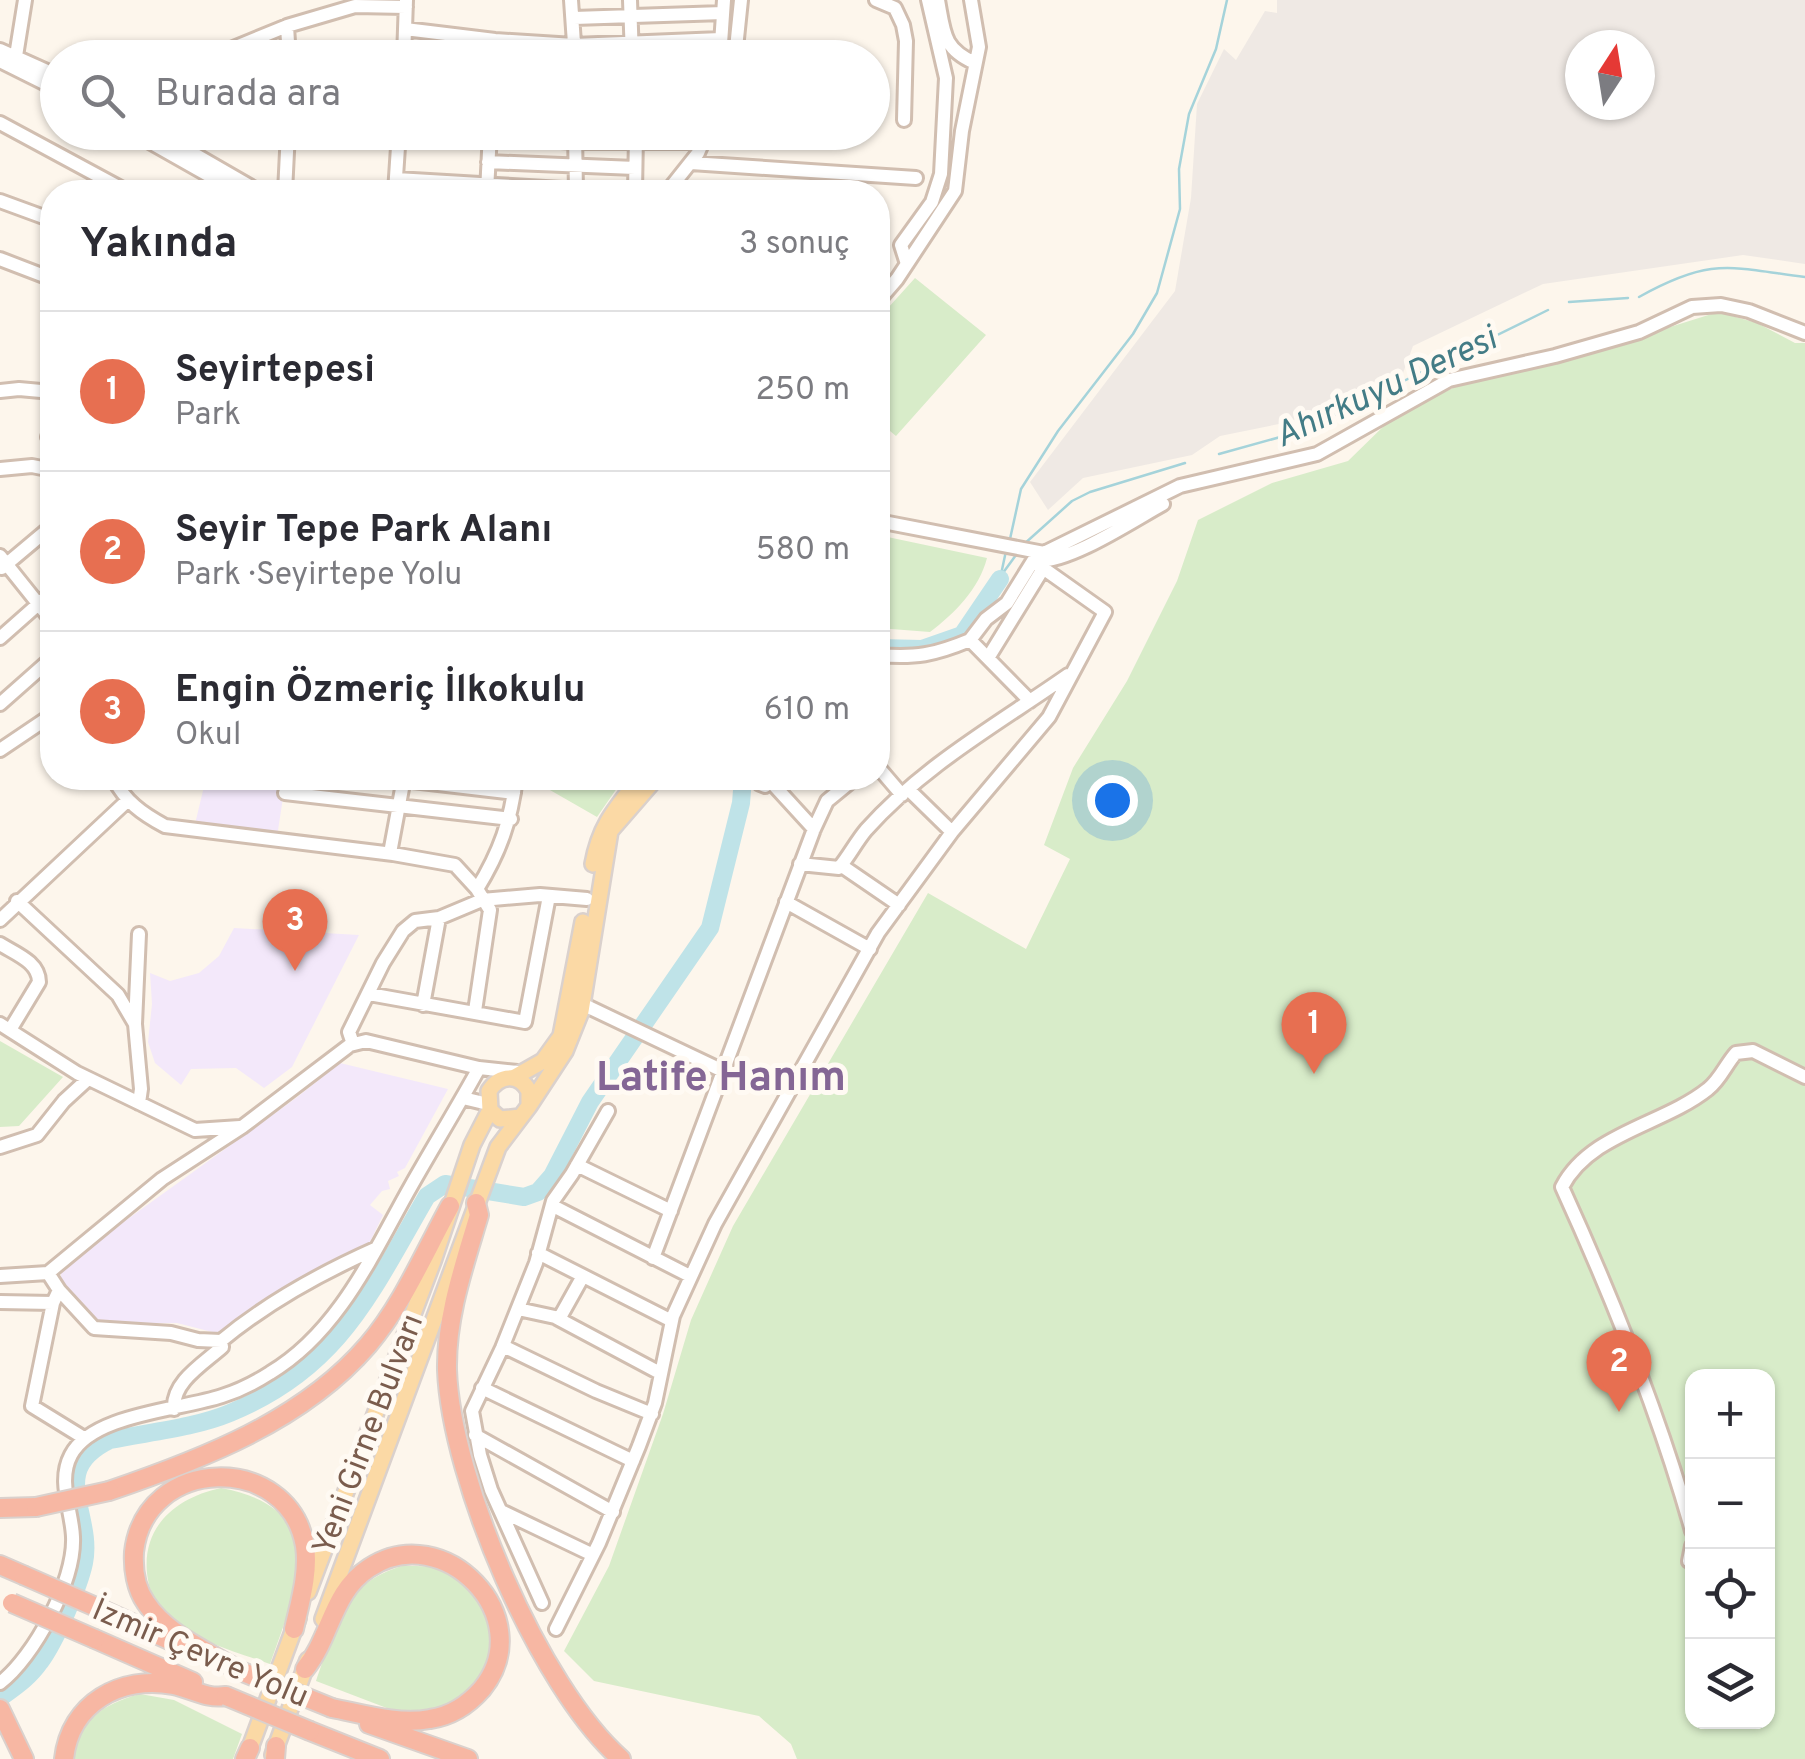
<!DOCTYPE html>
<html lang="tr">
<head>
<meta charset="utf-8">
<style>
  :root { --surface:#fff; --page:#f2f2f3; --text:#2b2b33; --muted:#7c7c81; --line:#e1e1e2; --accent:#e76f51 }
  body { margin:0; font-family:Overpass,sans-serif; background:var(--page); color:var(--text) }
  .controls { position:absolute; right:30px; bottom:30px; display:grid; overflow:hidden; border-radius:20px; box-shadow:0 2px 8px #0004 }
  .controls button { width:90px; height:90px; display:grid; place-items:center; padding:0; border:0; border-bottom:2px solid var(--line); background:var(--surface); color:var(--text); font:50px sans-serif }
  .compass { position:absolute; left:1565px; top:30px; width:90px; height:90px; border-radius:50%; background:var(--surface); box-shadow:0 2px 8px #0004; rotate:12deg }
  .you { position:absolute; left:1112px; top:800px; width:35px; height:35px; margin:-25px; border:8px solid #fff; border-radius:50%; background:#1a73e8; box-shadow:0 0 0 15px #1a73e833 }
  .badge { display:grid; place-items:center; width:65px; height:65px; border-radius:50%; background:var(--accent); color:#fff; font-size:32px; font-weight:700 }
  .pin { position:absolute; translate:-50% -82px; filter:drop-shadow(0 2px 5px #0008) }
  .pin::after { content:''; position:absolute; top:52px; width:35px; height:30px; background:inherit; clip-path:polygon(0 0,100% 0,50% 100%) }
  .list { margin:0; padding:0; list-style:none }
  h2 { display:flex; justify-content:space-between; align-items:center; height:130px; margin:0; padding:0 40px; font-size:42px }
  h2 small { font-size:32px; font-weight:400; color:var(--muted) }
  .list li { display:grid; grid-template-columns:65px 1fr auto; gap:30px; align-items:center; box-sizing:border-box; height:160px; padding:0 40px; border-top:2px solid var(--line) }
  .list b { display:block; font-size:38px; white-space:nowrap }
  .list p { margin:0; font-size:32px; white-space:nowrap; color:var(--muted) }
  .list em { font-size:32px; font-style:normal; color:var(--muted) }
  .icon { flex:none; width:55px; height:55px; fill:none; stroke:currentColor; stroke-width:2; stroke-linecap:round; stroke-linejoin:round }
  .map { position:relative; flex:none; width:1805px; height:1759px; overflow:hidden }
  .search { position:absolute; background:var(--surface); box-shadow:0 2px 8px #0004; left:40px; top:40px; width:850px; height:110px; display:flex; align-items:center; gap:25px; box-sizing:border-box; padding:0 35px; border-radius:55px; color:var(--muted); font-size:38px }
  .panel { position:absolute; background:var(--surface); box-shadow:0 2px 8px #0004; left:40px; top:180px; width:850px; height:610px; border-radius:40px }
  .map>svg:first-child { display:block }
  .industrial { fill:#efe9e4; fill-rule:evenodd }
  .education { fill:#f3e8fa }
  .green { fill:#d8ecc9; fill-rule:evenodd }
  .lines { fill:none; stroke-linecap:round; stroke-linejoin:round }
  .stream { stroke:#a5d3da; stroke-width:2.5 }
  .river { stroke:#bfe3e8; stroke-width:18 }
  .minor-casing { stroke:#d1beb0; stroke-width:18 }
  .major-casing { stroke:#dad1cd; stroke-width:20 }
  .highway-casing { stroke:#dad1cd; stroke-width:22 }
  .minor { stroke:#fff; stroke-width:12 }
  .major { stroke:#fbd9a5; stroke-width:15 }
  .highway { stroke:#f7b7a3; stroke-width:18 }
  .highway-bridge-casing { stroke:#dad1cd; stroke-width:22; stroke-linecap:butt }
  .highway-bridge { stroke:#f7b7a3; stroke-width:18 }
  .labels { text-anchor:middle; stroke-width:10; stroke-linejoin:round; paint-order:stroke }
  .street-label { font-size:32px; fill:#7a5c4d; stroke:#fffaf3 }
  .water-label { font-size:35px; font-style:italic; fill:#437c86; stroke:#fffaf3 }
  .district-label { font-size:42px; font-weight:bold; fill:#846695; stroke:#fffaf3 }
</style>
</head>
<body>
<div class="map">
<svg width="1805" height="1759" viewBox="0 0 1805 1759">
  <rect width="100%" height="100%" fill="#fdf6ec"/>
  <path class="industrial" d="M 1277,0 L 1805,0 L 1805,264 L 1743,255 L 1543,284 L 1413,346 L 1403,373 L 1289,422 L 1220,436 L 1192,455 L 1083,478 L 1048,510 L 1030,482 L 1175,291 L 1191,198 L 1197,104 L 1224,49 L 1236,60 L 1265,11 L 1277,13 ZM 1580,45 L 1640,45 L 1640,105 L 1580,105 Z"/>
  <path class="education" d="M 206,778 L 286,778 L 277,837 L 195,824 Z
    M 234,928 L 359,935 L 292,1067 L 264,1088 L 236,1068 L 191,1069 L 181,1085 L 155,1063 L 148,1042 L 152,1004 L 150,973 L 170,981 L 199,973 L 219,956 Z
    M 340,1063 L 448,1089 L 405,1168 L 397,1172 L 399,1176 L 388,1181 L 390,1189 L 382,1191 L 370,1205 L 383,1215 L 369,1244 L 303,1276 L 260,1301 L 220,1334 L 177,1323 L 92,1324 L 61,1285 L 61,1267 L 296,1098 Z"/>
  <path class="green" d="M 915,278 L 986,335 L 896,436 L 878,421 L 878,319 Z
    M 1718,312 L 1757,323 L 1795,343 L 1805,343 L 1805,1759 L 797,1759 L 791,1744 L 759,1716 L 594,1681 L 564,1651 L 609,1566 L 663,1414 L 691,1320 L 733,1226 L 928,893 L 1026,949 L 1070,859 L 1044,845 L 1073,768 L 1127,681 L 1177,581 L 1198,520 L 1272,483 L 1348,461 L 1392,418 L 1463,383 L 1584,354 ZM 1692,1376 L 1768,1376 L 1768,1722 L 1692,1722 Z
    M 878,535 L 987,558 C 979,589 955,613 930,632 L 878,628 Z
    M 529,778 L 624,778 L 597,817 Z
    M 0,1041 L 63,1077 L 19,1126 L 0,1127 Z
    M 221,1488 C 333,1509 297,1587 270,1664 C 242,1654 193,1640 170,1620 C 159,1610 150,1594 148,1580 C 139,1529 174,1498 221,1488 Z
    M 402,1566 C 418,1566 435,1565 449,1573 C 484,1591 499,1632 488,1669 C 483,1682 467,1696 458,1706 L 405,1715 L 316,1681 C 336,1627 341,1584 402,1566 Z
    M 140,1694 L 174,1700 L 242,1734 L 233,1759 L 71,1759 C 83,1719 100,1705 140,1694 Z"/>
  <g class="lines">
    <path class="stream" d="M 1639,297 C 1711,257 1728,267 1805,277
      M 1569,302 L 1628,298
      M 1219,454 L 1302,431 L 1548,310
      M 1010,539 L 1021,489 L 1058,431 L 1133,334 L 1157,293 L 1180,209 L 1179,169 L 1189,114 L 1216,49 L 1227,0
      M 1023,545 L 1072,501 L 1090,492 L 1185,463
      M 1000,577 L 1016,555
      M 1000,579 L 1006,551"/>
    <path class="river" d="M 878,648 L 922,649 L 962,635 L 1000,579
      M 0,1698 C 15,1687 29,1678 40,1662 C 55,1642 79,1587 84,1563 C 94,1513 46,1471 110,1440 C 149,1432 194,1428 230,1413 C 340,1368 371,1292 427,1196 L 445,1184 L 524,1197 L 538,1192 L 552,1176 L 590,1102 L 710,928 L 741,803 L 743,778"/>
    <defs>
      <path id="minor" d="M 571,0 L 575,58
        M 630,0 L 632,58
        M 876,0 L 895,8 L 903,25 L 906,41 L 904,120
        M 938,0 C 944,33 943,49 975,63
        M 574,18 L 723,13
        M 287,26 L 289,58
        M 405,29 L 495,40 L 574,45 L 721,39
        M 0,50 L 58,76
        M 16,56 L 25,0
        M 209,58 L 287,26 L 355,6 L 406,7
        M 404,58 L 406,0
        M 494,58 L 495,40
        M 720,58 L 724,0
        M 735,58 L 741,0
        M 0,61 L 58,90
        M 0,123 L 128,192
        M 132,132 L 238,192
        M 156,132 L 260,192
        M 437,132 L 575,142 L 704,142
        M 575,132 L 576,192
        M 488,162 L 635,168
        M 691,163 L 916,178
        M 396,179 L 613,192
        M 285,192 L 288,132
        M 395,192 L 399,132
        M 487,192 L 490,132
        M 635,192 L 636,135
        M 667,192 L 698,153 L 707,132
        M 0,201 L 52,220
        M 0,259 L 52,279
        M 907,264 L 901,245 L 932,202 L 941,174 L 946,78 L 928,0
        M 878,301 L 897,279 L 955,191 L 962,131 L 979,47 L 971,0
        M 0,391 L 19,389 L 52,392
        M 48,437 L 52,439
        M 0,469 L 32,466 L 52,470
        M 878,521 L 1044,553 L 1180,486 L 1317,454 L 1449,380 L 1555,356 L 1639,332 L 1692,307 L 1721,305 L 1749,311 L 1805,333
        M 0,556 L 52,621
        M 1037,561 C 1071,562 1132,521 1163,504
        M 2,568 L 52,526
        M 0,638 L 52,592
        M 878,655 C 916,658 934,655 970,640
        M 988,658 L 1044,567
        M 0,704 L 52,658
        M 0,750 L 52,715
        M 878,767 L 902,795
        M 113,778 C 126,802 141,813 165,826 L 393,854 L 455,865 L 477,889 L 490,910 L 475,1011
        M 759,778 L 760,784 L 765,786 L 777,778
        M 404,780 L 514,793
        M 771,782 L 814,829
        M 908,789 L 952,832
        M 285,793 L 511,819
        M 390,853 L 404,778
        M 800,864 L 839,868 C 849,856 856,842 866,830 C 924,765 998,724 1068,675
        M 842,866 L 899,905
        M 477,889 C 500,852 511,820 516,778
        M 17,901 L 118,995 L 135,1024
        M 786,902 L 870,949
        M 0,920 L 127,801
        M 139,934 L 135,1024 L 141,1089 L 139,1103
        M 0,944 C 16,954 39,962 39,982 L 10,1030
        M 369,994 L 525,1022 L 549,896
        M 582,1004 L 723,1071
        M 423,1005 L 439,918
        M 0,1024 L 77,1073 L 195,1130 L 240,1127
        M 353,1044 L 349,1032 L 383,963 L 403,931 L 415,921 L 439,918 L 482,900 L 540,895 L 587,899
        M 463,1098 L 488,1104
        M 0,1147 L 37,1135 L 64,1101 L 88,1079
        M 577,1165 L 671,1211
        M 553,1206 L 690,1276
        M 538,1253 L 672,1321
        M 653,1258 L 814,829 L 827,801 L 855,778
        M 0,1276 L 48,1273 L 162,1179 L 242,1127 L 350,1045 L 366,1041 L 479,1068 L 517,1072
        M 59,1290 L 94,1328 L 171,1333 L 198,1340 L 221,1341 C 268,1302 319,1274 375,1249
        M 0,1302 L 53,1303 L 59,1290 L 48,1273
        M 53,1303 L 32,1406 L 84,1438
        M 518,1309 L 555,1317 L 660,1373
        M 559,1319 L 583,1276
        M 503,1346 L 596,1391 L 652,1414
        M 482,1388 L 633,1461
        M 174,1409 C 172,1382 203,1364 222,1347 L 221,1341
        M 475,1435 L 613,1512
        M 501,1511 L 591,1554
        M 1692,1531 C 1659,1413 1613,1299 1562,1187 C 1590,1133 1663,1125 1708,1089 C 1720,1080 1726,1064 1736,1053 L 1753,1051 L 1805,1077
        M 1692,1546 L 1689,1561 L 1692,1563
        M 542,1603 L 491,1490 L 480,1455 L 472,1411 L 502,1348 L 536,1263 L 553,1201 L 572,1174 L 608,1111
        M 556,1629 L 599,1543 L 639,1446 L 655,1403 L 673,1316 L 715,1224 L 878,933 L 952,832 L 1049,717 L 1105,612 L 1033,561 L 1007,603 L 986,619 L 970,640 L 1030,701
        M 0,1683 C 34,1657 75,1581 73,1537 C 72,1510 57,1481 71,1455 C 92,1414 180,1410 222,1396 C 238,1391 256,1382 270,1373 C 339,1332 373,1253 411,1186 C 433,1147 457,1108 479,1068"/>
      <path id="major" d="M 593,864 C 600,825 616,808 640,778
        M 513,1078 L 543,1061 L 561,1036 L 583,922
        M 529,1106 L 565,1051 L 581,1011 L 610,831 L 656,778
        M 308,1592 L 433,1261 L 472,1145 L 490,1110
        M 323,1619 L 498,1147 L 529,1106 L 529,1091 C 519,1073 500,1074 489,1091 L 490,1110 L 500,1119 L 520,1117
        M 273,1755 L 308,1660
        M 247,1756 L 298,1618"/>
      <path id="highway" d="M 476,1203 L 479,1215 C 464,1266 446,1316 447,1370 C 451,1479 539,1687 621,1759
        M 109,1491 C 200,1460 303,1421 368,1345 C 403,1304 424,1253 450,1206
        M 0,1508 L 36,1507
        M 0,1565 L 23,1575
        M 105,1611 L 178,1644
        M 95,1639 L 193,1682
        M 305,1669 C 331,1637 332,1592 369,1568 C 444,1518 540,1618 482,1689 C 468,1705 451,1716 430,1719 C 398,1725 363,1714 332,1708
        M 238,1670 C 207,1651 166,1634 146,1603 C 136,1589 133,1569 134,1552 C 145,1455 289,1452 305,1546 C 309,1573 300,1602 294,1629
        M 0,1709 L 24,1759
        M 369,1724 L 468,1759
        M 310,1731 L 380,1759
        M 64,1759 C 70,1703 121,1675 173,1685 C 193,1689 205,1699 226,1696
        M 245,1759 L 250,1748
        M 275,1759 L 276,1746"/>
    </defs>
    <use href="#minor" class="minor-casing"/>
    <use href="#major" class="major-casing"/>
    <use href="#highway" class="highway-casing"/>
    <use href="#minor" class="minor"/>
    <use href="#major" class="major"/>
    <use href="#highway" class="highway"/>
    <defs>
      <path id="highway-bridge" d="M 36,1507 L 109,1491
        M 23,1575 L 105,1611
        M 12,1603 L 95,1639
        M 238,1670 L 332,1708
        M 226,1696 L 310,1731"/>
    </defs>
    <use href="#highway-bridge" class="highway-bridge-casing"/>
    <use href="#highway-bridge" class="highway-bridge"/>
  </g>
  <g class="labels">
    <g class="street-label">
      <text transform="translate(367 1434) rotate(-69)" y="11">Yeni Girne Bulvarı</text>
      <text transform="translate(201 1652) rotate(23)" y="11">İzmir Çevre Yolu</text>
    </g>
    <g class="water-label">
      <text transform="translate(1385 386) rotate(-25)" y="12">Ahırkuyu Deresi</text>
    </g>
    <g class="district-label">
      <text x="721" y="1090">Latife Hanım</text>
    </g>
  </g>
</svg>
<div class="controls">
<button>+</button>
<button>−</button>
<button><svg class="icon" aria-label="locate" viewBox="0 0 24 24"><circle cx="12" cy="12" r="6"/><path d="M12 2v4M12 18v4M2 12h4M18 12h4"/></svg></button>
<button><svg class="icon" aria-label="layers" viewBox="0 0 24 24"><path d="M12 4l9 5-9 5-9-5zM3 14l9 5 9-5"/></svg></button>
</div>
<svg class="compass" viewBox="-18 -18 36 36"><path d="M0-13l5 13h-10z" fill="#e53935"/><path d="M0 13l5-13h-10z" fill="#7c7c81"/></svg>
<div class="you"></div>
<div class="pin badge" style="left:1314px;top:1074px">1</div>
<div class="pin badge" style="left:1619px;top:1412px">2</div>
<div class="pin badge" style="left:295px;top:971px">3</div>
<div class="search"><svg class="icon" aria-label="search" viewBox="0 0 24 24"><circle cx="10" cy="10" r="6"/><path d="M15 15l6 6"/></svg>Burada ara</div>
<section class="panel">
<h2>Yakında<small>3 sonuç</small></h2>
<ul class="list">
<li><span class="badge">1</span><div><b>Seyirtepesi</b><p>Park</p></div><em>250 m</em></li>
<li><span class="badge">2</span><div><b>Seyir Tepe Park Alanı</b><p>Park · Seyirtepe Yolu</p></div><em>580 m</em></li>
<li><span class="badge">3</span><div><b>Engin Özmeriç İlkokulu</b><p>Okul</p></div><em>610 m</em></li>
</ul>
</section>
</div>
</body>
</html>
